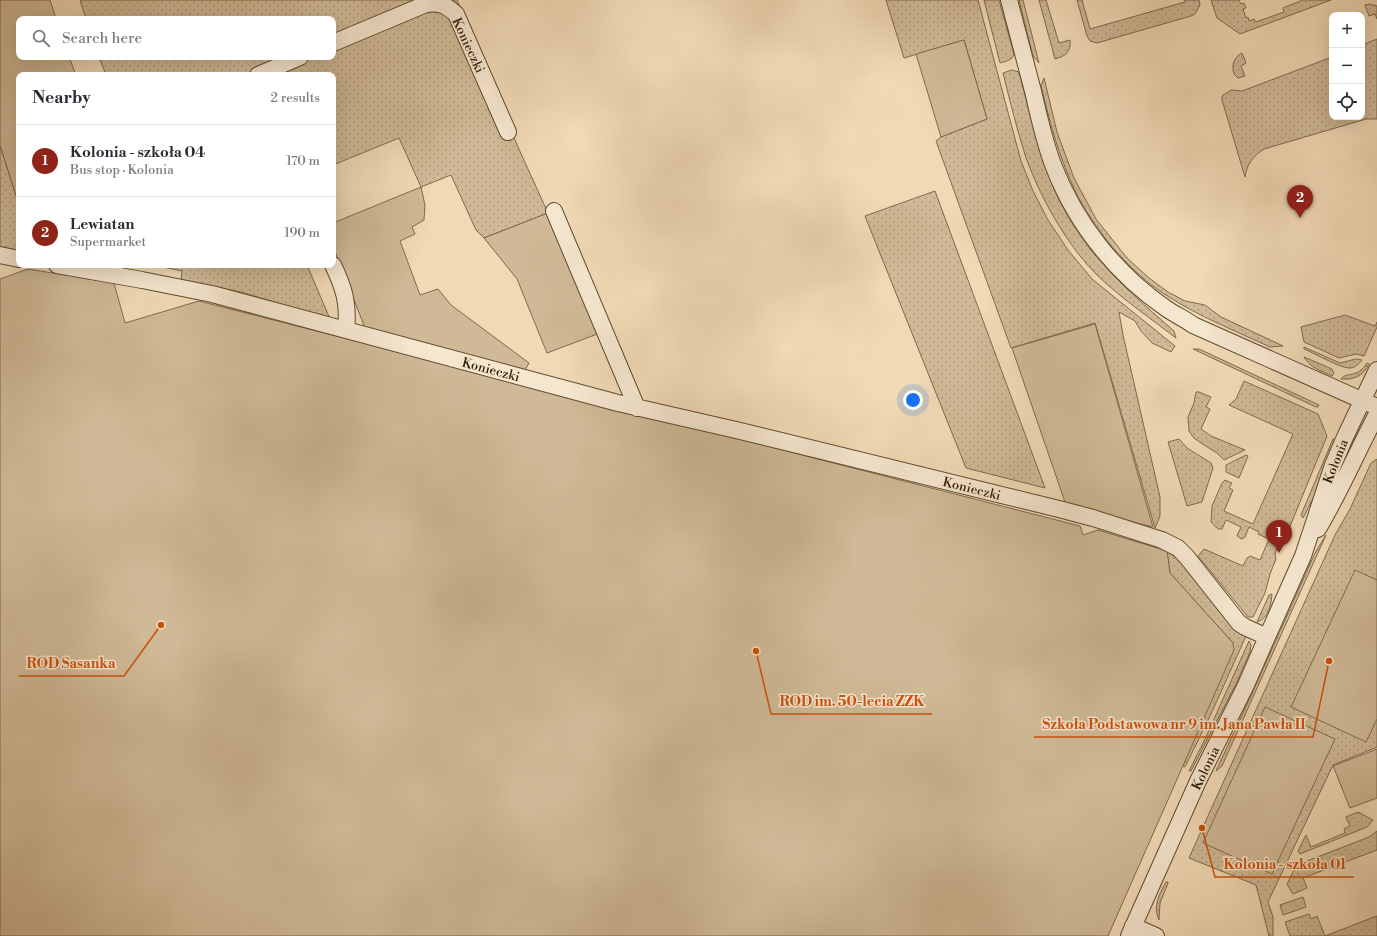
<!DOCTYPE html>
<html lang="en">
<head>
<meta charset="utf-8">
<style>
  :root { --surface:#fff; --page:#f7f7f7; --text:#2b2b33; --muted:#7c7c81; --line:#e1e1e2; --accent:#8f2418 }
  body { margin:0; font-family:"Libre Bodoni",serif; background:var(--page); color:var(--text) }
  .controls { position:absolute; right:12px; top:12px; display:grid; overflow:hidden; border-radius:8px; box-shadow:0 4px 16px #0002 }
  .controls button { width:36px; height:36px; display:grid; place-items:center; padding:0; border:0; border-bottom:1px solid var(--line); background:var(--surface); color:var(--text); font:20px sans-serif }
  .you { position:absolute; left:913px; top:400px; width:14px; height:14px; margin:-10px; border:3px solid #fff; border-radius:50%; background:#1a73e8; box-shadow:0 0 0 6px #1a73e833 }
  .badge { display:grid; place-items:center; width:26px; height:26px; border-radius:50%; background:var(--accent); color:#fff; font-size:13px; font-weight:700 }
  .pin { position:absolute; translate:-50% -33px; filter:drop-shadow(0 1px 2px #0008) }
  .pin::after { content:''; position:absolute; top:21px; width:14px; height:12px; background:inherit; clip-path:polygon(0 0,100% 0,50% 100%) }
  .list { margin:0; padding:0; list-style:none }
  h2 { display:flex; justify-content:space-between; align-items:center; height:52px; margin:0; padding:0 16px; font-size:17px }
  h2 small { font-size:13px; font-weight:400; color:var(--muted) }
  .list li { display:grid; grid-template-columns:26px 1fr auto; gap:12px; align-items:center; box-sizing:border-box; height:72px; padding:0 16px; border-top:1px solid var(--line) }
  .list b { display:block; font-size:15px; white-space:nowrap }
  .list p { margin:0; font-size:13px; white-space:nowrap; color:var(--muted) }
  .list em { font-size:13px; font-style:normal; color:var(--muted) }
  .icon { flex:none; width:22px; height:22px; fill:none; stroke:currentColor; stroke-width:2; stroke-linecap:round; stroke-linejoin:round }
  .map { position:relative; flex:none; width:1377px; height:936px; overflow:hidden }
  .search { position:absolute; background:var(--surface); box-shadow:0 4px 16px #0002; left:16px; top:16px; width:320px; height:44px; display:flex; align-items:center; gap:10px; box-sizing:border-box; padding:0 14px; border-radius:8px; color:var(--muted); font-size:15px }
  .panel { position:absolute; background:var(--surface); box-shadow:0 4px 16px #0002; left:16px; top:72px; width:320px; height:196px; border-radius:8px }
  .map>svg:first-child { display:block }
  .grass { fill:url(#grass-dots); stroke:#7f6a4b }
  .garden { fill:#cfb996; stroke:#7f6a4b }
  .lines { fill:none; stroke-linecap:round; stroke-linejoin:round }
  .minor-casing { stroke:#5f4a2d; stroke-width:18 }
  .minor { stroke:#f5e6cf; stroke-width:16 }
  .labels { text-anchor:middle; stroke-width:3; stroke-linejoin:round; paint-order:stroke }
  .street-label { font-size:13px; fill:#2f1b00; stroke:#f5e6cf }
  .leader { fill:none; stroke:#cc500a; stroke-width:1.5 }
  .callout-dot { fill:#cc500a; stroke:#f5e6cf; stroke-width:1.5 }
  .callout-label { font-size:14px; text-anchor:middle; font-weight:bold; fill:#cc500a; stroke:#f5e6cf; stroke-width:3; stroke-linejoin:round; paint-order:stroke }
</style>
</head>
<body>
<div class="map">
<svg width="1377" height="936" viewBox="0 0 1377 936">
  <defs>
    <pattern id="grass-dots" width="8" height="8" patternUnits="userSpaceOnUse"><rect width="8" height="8" fill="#cfb996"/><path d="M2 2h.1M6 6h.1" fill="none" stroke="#b29e80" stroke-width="1.8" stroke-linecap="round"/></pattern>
  </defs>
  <rect width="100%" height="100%" fill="#f0d9b5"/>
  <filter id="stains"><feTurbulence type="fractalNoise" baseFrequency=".005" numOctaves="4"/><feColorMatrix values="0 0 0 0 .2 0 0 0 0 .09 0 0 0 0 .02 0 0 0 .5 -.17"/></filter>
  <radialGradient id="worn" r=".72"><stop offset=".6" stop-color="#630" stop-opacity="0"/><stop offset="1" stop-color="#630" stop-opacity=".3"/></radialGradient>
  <path class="grass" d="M 80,0 L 457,0 L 518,147 L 548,213 L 484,238 L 476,230 L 451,175 L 421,187 L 399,138 L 333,165 L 333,75 L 106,75 L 99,57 L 333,57 L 333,19 L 86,19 Z
    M 886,0 L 978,0 L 1021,161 L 1033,191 L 1048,220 L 1068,250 L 1092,279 L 1175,346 L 1171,352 L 1152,343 L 1141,331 L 1135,321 L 1119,312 L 1123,335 L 1160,497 L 1160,516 L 1155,528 L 1095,323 L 1011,348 L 936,141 L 941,137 L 987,119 L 964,40 L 904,58 Z
    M 984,0 L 999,0 L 1014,54 C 1012,61 1006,61 1000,63 Z
    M 1019,0 L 1023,0 L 1039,63 L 1033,56 Z
    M 1039,0 L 1046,0 L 1059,43 L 1070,40 C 1071,52 1066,56 1055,59 Z
    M 1077,0 L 1082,0 L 1090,29 L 1185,2 L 1184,0 L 1199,0 L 1200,5 L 1195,14 L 1191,16 L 1097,43 L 1090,41 L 1087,36 Z
    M 1211,0 L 1239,0 L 1241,4 L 1244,3 L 1246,8 L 1243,9 L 1246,18 L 1248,17 L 1249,21 L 1254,19 L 1256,22 L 1284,12 L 1283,8 L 1303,0 L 1331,0 L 1240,34 L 1217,18 Z
    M 1369,4 L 1377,6 L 1377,19 L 1375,14 L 1369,16 L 1365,5 Z
    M 1377,39 L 1377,119 L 1366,119 L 1264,149 C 1253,156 1247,164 1245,177 L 1222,100 L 1222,96 L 1231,90 L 1242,91 L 1332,57 L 1332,117 L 1362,117 L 1362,45 Z
    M 1242,53 L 1246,63 L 1241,66 L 1245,76 L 1238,78 L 1234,74 C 1231,65 1234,57 1242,53 Z
    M 1012,70 L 1019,72 C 1032,121 1042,173 1069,218 C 1095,263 1135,297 1174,331 L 1176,338 C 1149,317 1119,297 1095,273 C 1065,242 1041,198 1026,158 C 1017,130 1010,101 1003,73 Z
    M 1044,78 L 1057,132 L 1074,178 L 1096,219 L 1127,258 L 1149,278 L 1168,292 L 1185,301 L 1205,305 L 1221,317 L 1283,346 L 1270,347 C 1236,331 1200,317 1169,297 C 1136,277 1107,244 1087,212 C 1074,192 1065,168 1057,145 C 1051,126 1046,106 1041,86 Z
    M 0,145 L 19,205 L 19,251 L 0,247 Z
    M 935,191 L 1045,488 L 966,468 L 865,216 Z
    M 153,265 L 307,265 L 330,319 L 241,292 L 181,280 L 182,271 Z
    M 1345,315 L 1375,326 L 1377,322 L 1377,327 L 1364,356 L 1356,354 L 1339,358 L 1304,342 L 1301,327 Z
    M 1304,347 L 1340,363 L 1356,359 L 1362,360 C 1358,365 1355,368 1349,368 C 1340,368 1314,353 1304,349 Z
    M 1193,349 L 1199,349 L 1319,405 L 1318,407 L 1316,407 Z
    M 1304,357 L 1332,369 L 1334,373 L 1332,376 C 1321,371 1311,368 1304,357 Z
    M 1367,363 L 1369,364 C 1363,376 1354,380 1341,379 C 1347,371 1357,379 1367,363 Z
    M 1244,381 L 1318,414 L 1327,436 L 1284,541 L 1279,543 L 1275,554 L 1276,559 L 1270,574 L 1265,593 L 1253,617 L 1248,617 L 1198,556 L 1204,549 L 1243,566 L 1247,558 L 1250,556 L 1260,560 L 1269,539 L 1258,534 L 1259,532 L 1249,527 L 1245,537 L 1242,539 L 1237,536 L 1241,527 L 1226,520 L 1222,529 C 1217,530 1214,525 1211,522 L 1212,506 L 1222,483 L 1225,480 L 1232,483 L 1229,488 L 1233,490 L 1224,511 L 1253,524 L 1293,434 L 1229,405 L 1236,399 Z
    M 1196,392 L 1199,392 L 1211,397 L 1206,407 L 1210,409 L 1201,429 L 1211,436 L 1245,450 L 1224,460 L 1217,453 L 1201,443 L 1194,438 L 1189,431 L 1188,417 L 1194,403 Z
    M 1179,439 L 1187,448 L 1211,463 L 1213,468 L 1202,502 L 1187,506 L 1168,442 Z
    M 1333,439 L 1336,439 L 1319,487 L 1303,518 L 1301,515 Z
    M 1246,455 L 1248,456 L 1239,478 L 1226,472 L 1226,465 Z
    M 1377,459 L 1377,747 L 1333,765 L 1268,902 L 1273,917 L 1273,936 L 1269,936 L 1256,885 L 1189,858 L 1335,535 L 1350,509 L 1371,463 Z
    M 1326,535 L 1222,766 L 1216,771 L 1249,700 L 1315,553 Z
    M 1167,551 L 1180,561 L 1234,626 L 1246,636 L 1211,714 L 1185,767 L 1183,766 L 1233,643 L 1170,573 Z
    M 1272,594 C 1271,605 1269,618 1257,622 L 1269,595 Z
    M 1249,641 L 1251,645 L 1250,652 L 1237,682 L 1191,771 L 1189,771 L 1205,739 Z
    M 1358,812 L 1373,820 L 1367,827 L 1300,854 L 1298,851 L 1306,835 L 1311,847 L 1345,833 L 1344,829 L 1350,826 L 1346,817 Z
    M 1377,831 L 1377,850 L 1303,878 L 1307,888 L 1293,894 L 1287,884 L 1296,866 L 1302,863 L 1369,837 Z
    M 1166,882 L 1168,882 L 1168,883 L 1160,903 L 1159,920 C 1153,907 1159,894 1166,882 Z
    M 1303,897 L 1306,907 L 1283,915 L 1280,905 Z
    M 1309,914 L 1311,919 L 1317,916 L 1325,936 L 1377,916 L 1377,936 L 1290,936 L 1285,922 Z"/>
  <path class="garden" d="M 0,0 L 50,0 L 56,19 L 19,19 L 19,57 L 69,57 L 76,75 L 19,75 L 19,205 L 0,145 Z
    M 964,40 L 987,119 L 941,137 L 916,54 Z
    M 421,187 L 425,205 L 424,220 L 412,227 L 415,234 L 400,241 L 420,295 L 438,289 L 451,305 L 529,363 L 525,370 L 365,328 L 333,246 L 333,223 Z
    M 548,213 L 600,333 L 547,353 L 517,279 L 484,238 Z
    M 28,269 L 114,283 L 125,323 L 199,301 L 1080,526 L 1083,535 L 1098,530 L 1167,551 L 1170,573 L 1233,643 L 1234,650 L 1108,936 L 0,936 L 0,279 Z
    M 1095,324 L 1153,527 L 1066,505 L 1012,348 Z
    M 1355,570 L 1377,580 L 1377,719 L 1366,742 L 1291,707 Z
    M 1265,707 L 1335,739 L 1272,874 L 1203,843 Z
    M 1377,749 L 1377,798 L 1350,808 L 1333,766 Z"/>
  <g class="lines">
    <defs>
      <path id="minor" d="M 1009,0 C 1017,30 1025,60 1033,91 C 1039,116 1044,142 1054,167 C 1076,224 1117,275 1167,309 C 1176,315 1185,319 1193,325 L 1377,407
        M 333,43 L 426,4 C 440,2 446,5 456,14 L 508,132
        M 258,75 L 300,57
        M 554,211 L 637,408
        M 0,255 L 19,259
        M 57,265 L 142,280 L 212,294 L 618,403 L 736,430 L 1059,509 L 1093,518 L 1162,540 L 1178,548 L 1186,556 L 1239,623 L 1245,627 L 1267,637
        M 333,265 C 344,288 349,304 346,330
        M 1318,529 C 1340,492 1357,452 1377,414
        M 1133,926 L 1156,936
        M 1129,936 L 1198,781 L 1246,685 L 1267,637 L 1303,556 L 1333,465 L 1345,437 L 1377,370"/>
    </defs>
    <use href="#minor" class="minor-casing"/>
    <use href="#minor" class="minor"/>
  </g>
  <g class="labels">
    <g class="street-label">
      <text transform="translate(469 45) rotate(65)" y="5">Konieczki</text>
      <text transform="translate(491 369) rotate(15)" y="5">Konieczki</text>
      <text transform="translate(1335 461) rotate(-68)" y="5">Kolonia</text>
      <text transform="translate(972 488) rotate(14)" y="5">Konieczki</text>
      <text transform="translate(1205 768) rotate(-64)" y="5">Kolonia</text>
    </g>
  </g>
  <path class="leader" d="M161 625L124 676H19M756 651L771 714H932M1329 661L1313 737H1034M1202 828L1215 877H1354"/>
  <g class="callout-dot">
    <circle cx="161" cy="625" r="4"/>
    <circle cx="756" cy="651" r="4"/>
    <circle cx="1329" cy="661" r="4"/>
    <circle cx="1202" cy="828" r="4"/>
  </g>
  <g class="callout-label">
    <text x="71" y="668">ROD Sasanka</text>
    <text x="852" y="706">ROD im. 50-lecia ZZK</text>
    <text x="1174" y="729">Szkoła Podstawowa nr 9 im. Jana Pawła II</text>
    <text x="1285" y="869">Kolonia - szkoła 01</text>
  </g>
  <rect width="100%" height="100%" filter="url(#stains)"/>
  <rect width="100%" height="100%" fill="url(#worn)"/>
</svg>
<div class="controls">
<button>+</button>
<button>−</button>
<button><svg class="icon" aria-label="locate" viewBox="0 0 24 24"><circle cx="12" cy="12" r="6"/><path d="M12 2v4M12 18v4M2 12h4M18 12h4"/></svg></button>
</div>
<div class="you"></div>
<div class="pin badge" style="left:1279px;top:553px">1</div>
<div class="pin badge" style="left:1300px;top:218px">2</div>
<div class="search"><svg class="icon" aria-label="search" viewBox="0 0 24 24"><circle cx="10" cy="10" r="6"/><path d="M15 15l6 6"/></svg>Search here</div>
<section class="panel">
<h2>Nearby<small>2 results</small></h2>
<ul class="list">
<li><span class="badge">1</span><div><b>Kolonia - szkoła 04</b><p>Bus stop · Kolonia</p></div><em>170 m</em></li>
<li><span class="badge">2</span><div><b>Lewiatan</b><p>Supermarket</p></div><em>190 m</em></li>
</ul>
</section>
</div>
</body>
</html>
